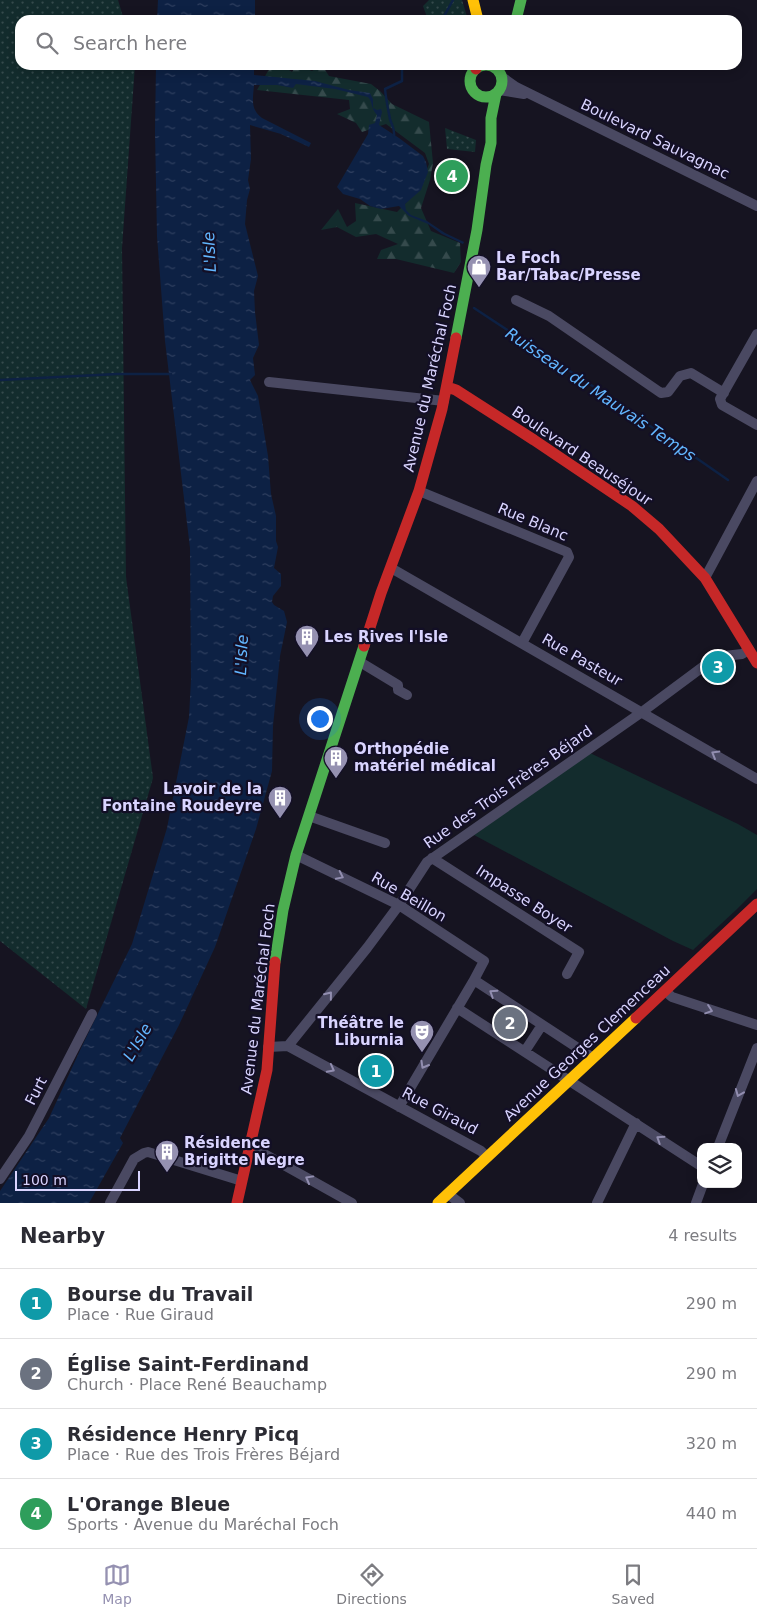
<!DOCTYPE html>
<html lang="en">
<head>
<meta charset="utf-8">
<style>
  :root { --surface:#fff; --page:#f2f2f3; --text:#2b2b33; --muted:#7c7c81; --line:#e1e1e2; --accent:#9591b1 }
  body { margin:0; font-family:"DejaVu Sans",sans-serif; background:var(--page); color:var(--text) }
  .controls { position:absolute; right:15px; bottom:15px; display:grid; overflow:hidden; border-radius:10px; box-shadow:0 2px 12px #0003 }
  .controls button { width:45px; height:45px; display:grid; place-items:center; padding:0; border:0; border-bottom:1px solid var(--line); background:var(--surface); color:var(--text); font:25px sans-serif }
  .scale { position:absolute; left:15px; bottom:12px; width:125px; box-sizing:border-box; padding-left:5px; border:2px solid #d9d4ff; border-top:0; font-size:14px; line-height:18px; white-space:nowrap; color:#d9d4ff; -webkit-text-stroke:4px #130f26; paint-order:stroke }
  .you { position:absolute; left:319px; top:718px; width:18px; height:18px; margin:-12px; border:4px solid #fff; border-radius:50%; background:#1a73e8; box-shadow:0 0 0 8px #1a73e833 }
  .badge { display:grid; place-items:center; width:32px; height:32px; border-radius:50%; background:var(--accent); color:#fff; font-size:16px; font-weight:700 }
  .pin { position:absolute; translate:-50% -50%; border:2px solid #fff; box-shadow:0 1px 5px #0006 }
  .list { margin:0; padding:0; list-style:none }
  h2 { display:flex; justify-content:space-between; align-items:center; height:65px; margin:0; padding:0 20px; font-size:21px }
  h2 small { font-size:16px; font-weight:400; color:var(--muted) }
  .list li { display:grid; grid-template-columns:32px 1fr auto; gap:15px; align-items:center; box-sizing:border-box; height:70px; padding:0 20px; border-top:1px solid var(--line) }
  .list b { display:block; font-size:19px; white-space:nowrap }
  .list p { margin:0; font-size:16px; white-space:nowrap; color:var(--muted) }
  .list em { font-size:16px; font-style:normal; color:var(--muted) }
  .icon { flex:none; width:28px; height:28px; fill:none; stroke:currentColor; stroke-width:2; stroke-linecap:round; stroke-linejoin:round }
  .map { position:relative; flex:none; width:757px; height:1203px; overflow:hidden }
  .search { position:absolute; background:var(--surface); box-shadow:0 2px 12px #0003; left:15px; right:15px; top:15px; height:55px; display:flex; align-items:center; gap:12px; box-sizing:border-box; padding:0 18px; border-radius:15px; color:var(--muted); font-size:19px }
  .sheet { height:345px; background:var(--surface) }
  nav { display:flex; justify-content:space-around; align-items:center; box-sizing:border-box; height:70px; border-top:1px solid var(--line); background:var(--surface); font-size:14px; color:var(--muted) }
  nav a { display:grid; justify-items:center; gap:2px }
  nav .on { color:var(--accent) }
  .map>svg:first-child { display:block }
  .grass { fill:url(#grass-dots) }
  .forest { fill:url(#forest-firs) }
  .pitch { fill:#132c2d }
  .water { fill:url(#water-ripples) }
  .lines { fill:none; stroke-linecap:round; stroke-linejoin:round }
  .stream { stroke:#0d2144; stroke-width:2.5 }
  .street { stroke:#4a4962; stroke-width:10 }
  .fast { stroke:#4caf50; stroke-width:11 }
  .slow { stroke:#ffc107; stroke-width:11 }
  .jam { stroke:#c62828; stroke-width:11 }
  .oneway { stroke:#928eb0 }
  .labels { text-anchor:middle; stroke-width:4.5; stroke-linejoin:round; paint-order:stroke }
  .street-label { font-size:15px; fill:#d9d4ff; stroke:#130f26 }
  .poi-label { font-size:15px; font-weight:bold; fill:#d9d4ff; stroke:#130f26; text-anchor:start }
  .water-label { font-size:16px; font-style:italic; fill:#62b6ff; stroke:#130f26 }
</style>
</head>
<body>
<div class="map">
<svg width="757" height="1203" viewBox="0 0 757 1203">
  <defs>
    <pattern id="grass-dots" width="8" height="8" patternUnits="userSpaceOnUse" patternTransform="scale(1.25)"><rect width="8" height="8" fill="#132c2d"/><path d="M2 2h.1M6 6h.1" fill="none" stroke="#354a4c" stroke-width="1.8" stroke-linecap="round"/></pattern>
    <pattern id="forest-firs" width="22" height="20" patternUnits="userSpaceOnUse" patternTransform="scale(1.25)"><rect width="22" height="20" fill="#132c2d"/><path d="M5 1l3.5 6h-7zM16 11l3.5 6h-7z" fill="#354a4c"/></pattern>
    <pattern id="water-ripples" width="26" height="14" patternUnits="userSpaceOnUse" patternTransform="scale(1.25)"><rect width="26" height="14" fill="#0d2144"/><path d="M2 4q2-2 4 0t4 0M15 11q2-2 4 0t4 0" fill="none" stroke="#304060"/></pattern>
  </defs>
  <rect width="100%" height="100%" fill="#161421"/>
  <path class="grass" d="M 0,0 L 118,0 L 124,20 L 20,20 L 20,65 L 135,65 L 122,248 L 126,577 L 153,778 L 86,1009 L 0,941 Z
    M 429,0 L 462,0 L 468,20 L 428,20 L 423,6 Z
    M 445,128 L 476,140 L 475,152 L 447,149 Z"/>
  <path class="forest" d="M 275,65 L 281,65 L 292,72 L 297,65 L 312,71 L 322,65 L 329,76 L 371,84 L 380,91 L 392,104 L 429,122 L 433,163 L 430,180 L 421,208 L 431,231 L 460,243 L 461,262 L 454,273 L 396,259 L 377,259 L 381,250 L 398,244 L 376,234 L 356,237 L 337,227 L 321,230 L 338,209 L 347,227 L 356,221 L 355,203 L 397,212 L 418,191 L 429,164 L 425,153 L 386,124 L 362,132 L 356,123 L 337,114 L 350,109 L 349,100 L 257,90 L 268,71 Z"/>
  <path class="pitch" d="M 590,753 L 738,824 L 757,835 L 757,889 L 736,910 L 693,950 L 673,941 L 474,835 Z"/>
  <path class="water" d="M 158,0 L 255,0 L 255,20 L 157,20 Z
    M 156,65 L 254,65 L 254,75 L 315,81 L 349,90 L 370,93 L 373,99 L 373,108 L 377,110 L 381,109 L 382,112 L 379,125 L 399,138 L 423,156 L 426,162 L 428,172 L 421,190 L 405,204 L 406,210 L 411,215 L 427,221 L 445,233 L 464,242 L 463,244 L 442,234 L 428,224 L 409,216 L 399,206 L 381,209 L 370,206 L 360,199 L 343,194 L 337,187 L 368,134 L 369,125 L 375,123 L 377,115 C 370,107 373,102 368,97 L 335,89 L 296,84 L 293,88 L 277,85 L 254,85 C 253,99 250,109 262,118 L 311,143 L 309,147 L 281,134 L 250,125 L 251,159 L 248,180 L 250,189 L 247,200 L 245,224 L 258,276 L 254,291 L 255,312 L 259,345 L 253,358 L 255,375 L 250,380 L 258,396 L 268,456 L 271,494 L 276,516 L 276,541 L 278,547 L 274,568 L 281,574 L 281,586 L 273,596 L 272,602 L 274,605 L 284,611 L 287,622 L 280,656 L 273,726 L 272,771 L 256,829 L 215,947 L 179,1025 L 120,1138 L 123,1143 L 89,1203 L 0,1203 L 0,1191 L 49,1118 L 82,1046 L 132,944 L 167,828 L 189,717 L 191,680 L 190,548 L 165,341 L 157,236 L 155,131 Z"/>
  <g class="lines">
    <path class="stream" d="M 442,20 L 453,0
      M 394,136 C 395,129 392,126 390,119 C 388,109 386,99 385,89 L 402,81 L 402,65
      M 474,308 L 591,385 L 728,480
      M 0,380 L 117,374 L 171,374"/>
    <path class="street" d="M 502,77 L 516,87 L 757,206
      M 499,90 L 524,94
      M 516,300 L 549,316 L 661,393 L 668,392 L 680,376 L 691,373 L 724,393
      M 757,334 L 720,399 L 722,405 L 757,425
      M 269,382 L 444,401
      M 419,491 L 567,552 L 569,557 L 522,643
      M 391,568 L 757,779
      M 705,578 L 757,481
      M 360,662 L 398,685 L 398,690 L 407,695
      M 309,816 L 385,843
      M 296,855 L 399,905 L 484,961 L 474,980 L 399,1107
      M 432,858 L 579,952 L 567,974
      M 474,980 L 593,1058
      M 665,991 L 672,997 L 757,1025
      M 457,1008 L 701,1166
      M 288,1046 L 367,948 L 399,905 L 427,862 L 642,712 L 716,657 L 742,654 L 749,650
      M 268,1047 L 288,1046 L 481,1151 L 487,1157
      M 525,1051 L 542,1025
      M 250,1146 L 352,1203
      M 718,1147 L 757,1048
      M 0,1179 L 29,1136 L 92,1014
      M 448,1194 L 460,1203
      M 110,1203 L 134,1159 L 144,1153 L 148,1152 L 242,1181
      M 597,1203 L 636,1123
      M 696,1203 L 703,1184"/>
    <path class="fast" d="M 516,20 L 521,0
      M470 81a16 16 0 1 1 32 0a16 16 0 1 1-32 0Z
      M 456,338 L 477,230 L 486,165 L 491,143 L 491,118 L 496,94
      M 275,962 L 283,910 L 296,855 L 364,646"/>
    <path class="slow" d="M 473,0 L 478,20
      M 438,1203 L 636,1018"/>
    <path class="jam" d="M 476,69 L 477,65
      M 447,387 L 456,390 L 534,440 L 632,506 L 659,529 L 705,578 L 757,663
      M 364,646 L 381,593 L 419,491 L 442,409 L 456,338
      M 636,1018 L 757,904
      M 237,1203 L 267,1070 L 275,962"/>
  </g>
  <defs><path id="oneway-chevron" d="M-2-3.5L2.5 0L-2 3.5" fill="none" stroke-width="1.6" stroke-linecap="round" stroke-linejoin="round" transform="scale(1.25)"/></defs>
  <g class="oneway">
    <use href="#oneway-chevron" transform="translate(715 754) rotate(-150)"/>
    <use href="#oneway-chevron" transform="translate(340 876) rotate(26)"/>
    <use href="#oneway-chevron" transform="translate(493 993) rotate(-147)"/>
    <use href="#oneway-chevron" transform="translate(329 995) rotate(-51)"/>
    <use href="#oneway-chevron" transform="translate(709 1010) rotate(19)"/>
    <use href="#oneway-chevron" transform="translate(424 1065) rotate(120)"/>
    <use href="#oneway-chevron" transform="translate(331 1069) rotate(28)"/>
    <use href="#oneway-chevron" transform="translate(739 1093) rotate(112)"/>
    <use href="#oneway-chevron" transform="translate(660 1139) rotate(-147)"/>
    <use href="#oneway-chevron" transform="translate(309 1179) rotate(-151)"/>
  </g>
  <defs>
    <symbol id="shop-pin" viewBox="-11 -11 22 30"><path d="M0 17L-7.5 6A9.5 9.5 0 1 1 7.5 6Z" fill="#9591b1" stroke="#130f26"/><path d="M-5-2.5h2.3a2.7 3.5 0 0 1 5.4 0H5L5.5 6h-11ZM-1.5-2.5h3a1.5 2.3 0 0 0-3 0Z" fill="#fff"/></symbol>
    <symbol id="building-pin" viewBox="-11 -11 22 30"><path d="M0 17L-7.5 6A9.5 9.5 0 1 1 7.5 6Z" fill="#9591b1" stroke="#130f26"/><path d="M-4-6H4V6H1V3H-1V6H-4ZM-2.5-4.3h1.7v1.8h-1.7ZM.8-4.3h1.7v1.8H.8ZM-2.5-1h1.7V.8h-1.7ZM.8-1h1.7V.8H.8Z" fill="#fff"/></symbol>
    <symbol id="theatre-pin" viewBox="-11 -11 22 30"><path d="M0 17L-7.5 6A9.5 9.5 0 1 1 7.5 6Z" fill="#9591b1" stroke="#130f26"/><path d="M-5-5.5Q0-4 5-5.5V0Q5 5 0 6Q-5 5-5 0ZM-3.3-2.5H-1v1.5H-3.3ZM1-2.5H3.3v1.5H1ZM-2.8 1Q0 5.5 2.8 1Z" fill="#fff"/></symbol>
  </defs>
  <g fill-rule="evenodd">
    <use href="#shop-pin" x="465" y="253" width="28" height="38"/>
    <use href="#building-pin" x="293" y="623" width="28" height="38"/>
    <use href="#building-pin" x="322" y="744" width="28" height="38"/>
    <use href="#building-pin" x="266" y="784" width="28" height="38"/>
    <use href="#theatre-pin" x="408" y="1018" width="28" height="38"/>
    <use href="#building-pin" x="153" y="1138" width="28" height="38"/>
  </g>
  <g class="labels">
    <g class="street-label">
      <text transform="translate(655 139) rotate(26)" y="5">Boulevard Sauvagnac</text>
      <text transform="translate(430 378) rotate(-77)" y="5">Avenue du Maréchal Foch</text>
      <text transform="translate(582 456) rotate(34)" y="5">Boulevard Beauséjour</text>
      <text transform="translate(533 522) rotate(23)" y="5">Rue Blanc</text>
      <text transform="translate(582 660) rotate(30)" y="5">Rue Pasteur</text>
      <text transform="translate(508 787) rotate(-35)" y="5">Rue des Trois Frères Béjard</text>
      <text transform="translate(409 897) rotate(30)" y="5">Rue Beillon</text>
      <text transform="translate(524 899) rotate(33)" y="5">Impasse Boyer</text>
      <text transform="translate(258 999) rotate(-83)" y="5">Avenue du Maréchal Foch</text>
      <text transform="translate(587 1043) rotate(-43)" y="5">Avenue Georges Clemenceau</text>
      <text transform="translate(36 1091) rotate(-63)" y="5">Furt</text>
      <text transform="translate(440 1111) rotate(28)" y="5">Rue Giraud</text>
    </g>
    <g class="poi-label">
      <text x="496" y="263">Le Foch<tspan x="496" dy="17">Bar/Tabac/Presse</tspan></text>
      <text x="324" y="642">Les Rives l'Isle</text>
      <text x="354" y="754">Orthopédie<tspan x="354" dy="17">matériel médical</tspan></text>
      <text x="262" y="794" text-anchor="end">Lavoir de la<tspan x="262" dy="17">Fontaine Roudeyre</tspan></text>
      <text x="404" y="1028" text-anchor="end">Théâtre le<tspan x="404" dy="17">Liburnia</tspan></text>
      <text x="184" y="1148">Résidence<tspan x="184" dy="17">Brigitte Negre</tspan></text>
    </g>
    <g class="water-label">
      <text transform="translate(209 252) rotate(-93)" y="6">L'Isle</text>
      <text transform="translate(601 394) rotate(34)" y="6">Ruisseau du Mauvais Temps</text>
      <text transform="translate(241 655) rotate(-87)" y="6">L'Isle</text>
      <text transform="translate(137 1042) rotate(-60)" y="6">L'Isle</text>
    </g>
  </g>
</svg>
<div class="controls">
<button><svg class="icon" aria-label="layers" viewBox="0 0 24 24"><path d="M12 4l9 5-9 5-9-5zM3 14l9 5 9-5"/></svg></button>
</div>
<div class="scale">100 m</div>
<div class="you"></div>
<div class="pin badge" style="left:376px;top:1071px;background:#0f9aa8">1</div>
<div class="pin badge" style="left:510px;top:1023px;background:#6b7280">2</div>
<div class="pin badge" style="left:718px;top:667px;background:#0f9aa8">3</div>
<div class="pin badge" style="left:452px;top:176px;background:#2e9e5b">4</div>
<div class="search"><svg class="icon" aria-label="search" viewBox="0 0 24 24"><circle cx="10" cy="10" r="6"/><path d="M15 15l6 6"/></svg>Search here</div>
</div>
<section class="sheet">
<h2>Nearby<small>4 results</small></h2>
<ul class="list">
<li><span class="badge" style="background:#0f9aa8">1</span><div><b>Bourse du Travail</b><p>Place · Rue Giraud</p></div><em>290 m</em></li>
<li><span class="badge" style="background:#6b7280">2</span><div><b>Église Saint-Ferdinand</b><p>Church · Place René Beauchamp</p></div><em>290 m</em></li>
<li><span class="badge" style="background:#0f9aa8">3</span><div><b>Résidence Henry Picq</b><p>Place · Rue des Trois Frères Béjard</p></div><em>320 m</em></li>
<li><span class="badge" style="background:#2e9e5b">4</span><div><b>L'Orange Bleue</b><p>Sports · Avenue du Maréchal Foch</p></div><em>440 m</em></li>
</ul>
</section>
<nav>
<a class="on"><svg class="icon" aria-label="map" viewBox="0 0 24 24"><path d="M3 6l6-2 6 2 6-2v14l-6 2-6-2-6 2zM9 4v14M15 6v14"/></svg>Map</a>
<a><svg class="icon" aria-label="directions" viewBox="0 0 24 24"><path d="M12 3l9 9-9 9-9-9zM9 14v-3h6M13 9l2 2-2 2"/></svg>Directions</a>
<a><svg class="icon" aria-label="saved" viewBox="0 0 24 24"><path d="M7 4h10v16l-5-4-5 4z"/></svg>Saved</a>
</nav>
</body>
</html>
